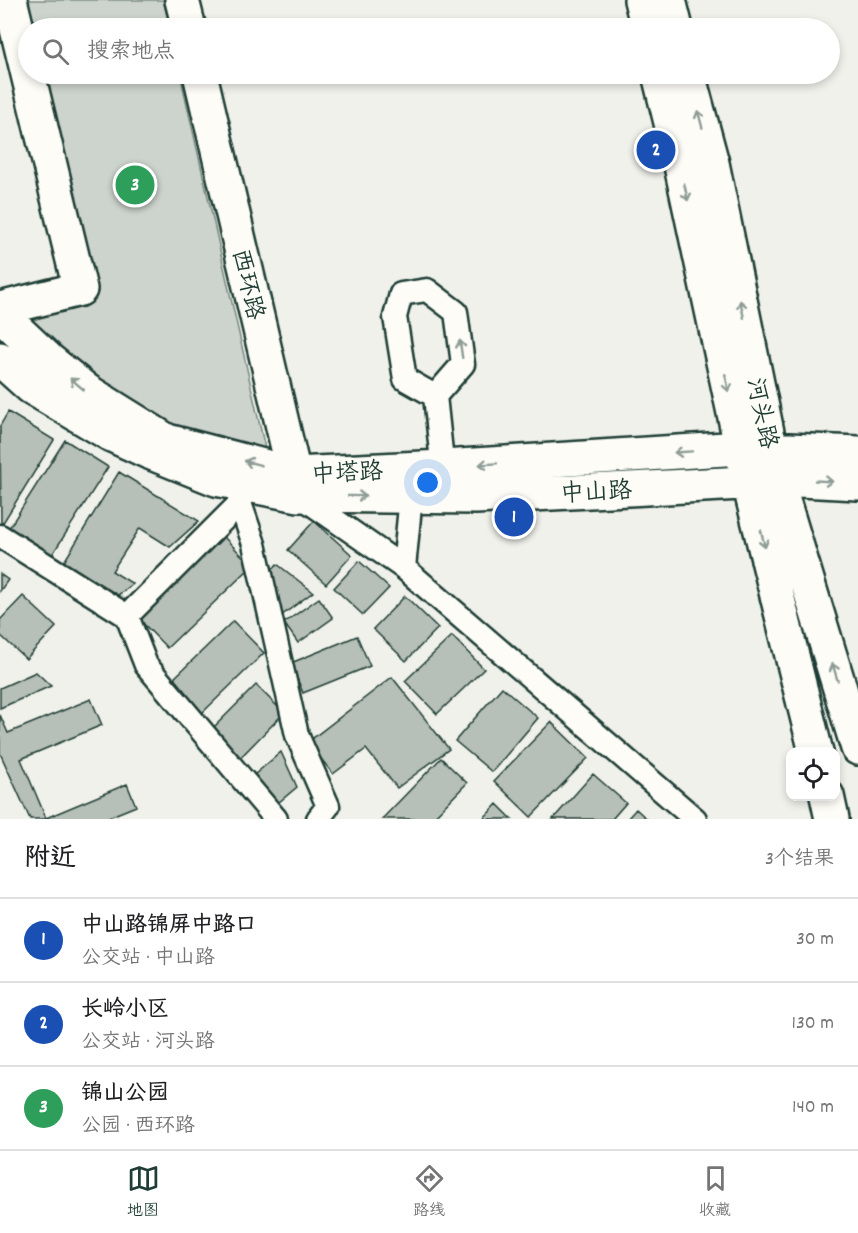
<!DOCTYPE html>
<html lang="zh">
<head>
<meta charset="utf-8">
<style>
  :root { --surface:#fff; --page:#f6f6f6; --text:#202124; --muted:#757577; --line:#e0e0e0; --accent:#1f3d34 }
  body { margin:0; font-family:Dekko,"LXGW WenKai TC",sans-serif; background:var(--page); color:var(--text) }
  .controls { position:absolute; right:18px; bottom:18px; display:grid; overflow:hidden; border-radius:12px; box-shadow:0 3px 9px #0003 }
  .controls button { width:54px; height:54px; display:grid; place-items:center; padding:0; border:0; border-bottom:2px solid var(--line); background:var(--surface); color:var(--text); font:30px sans-serif }
  .you { position:absolute; left:428px; top:483px; width:21px; height:21px; margin:-15px; border:4px solid #fff; border-radius:50%; background:#1a73e8; box-shadow:0 0 0 9px #1a73e833 }
  .badge { display:grid; place-items:center; width:39px; height:39px; border-radius:50%; background:var(--accent); color:#fff; font-size:20px; font-weight:700 }
  .pin { position:absolute; translate:-50% -50%; border:3px solid #fff; box-shadow:0 2px 6px #0006 }
  .list { margin:0; padding:0; list-style:none }
  h2 { display:flex; justify-content:space-between; align-items:center; height:78px; margin:0; padding:0 24px; font-size:26px }
  h2 small { font-size:20px; font-weight:400; color:var(--muted) }
  .list li { display:grid; grid-template-columns:39px 1fr auto; gap:18px; align-items:center; box-sizing:border-box; height:84px; padding:0 24px; border-top:2px solid var(--line) }
  .list b { display:block; font-size:22px; white-space:nowrap }
  .list p { margin:0; font-size:20px; white-space:nowrap; color:var(--muted) }
  .list em { font-size:20px; font-style:normal; color:var(--muted) }
  .icon { flex:none; width:33px; height:33px; fill:none; stroke:currentColor; stroke-width:2; stroke-linecap:round; stroke-linejoin:round }
  .map { position:relative; flex:none; width:858px; height:819px; overflow:hidden }
  .search { position:absolute; background:var(--surface); box-shadow:0 3px 9px #0003; left:18px; right:18px; top:18px; height:66px; display:flex; align-items:center; gap:15px; box-sizing:border-box; padding:0 21px; border-radius:33px; color:var(--muted); font-size:22px }
  .sheet { height:330px; background:var(--surface) }
  nav { display:flex; justify-content:space-around; align-items:center; box-sizing:border-box; height:84px; border-top:2px solid var(--line); background:var(--surface); font-size:16px; color:var(--muted) }
  nav a { display:grid; justify-items:center; gap:3px }
  nav .on { color:var(--accent) }
  .map>svg:first-child { display:block }
  .green { fill:#cdd3cd; stroke:#768880; stroke-width:1.5 }
  .building { fill:#b6bfb8; stroke:#1f3d34; stroke-width:1.5 }
  .lines { fill:none; stroke-linecap:round; stroke-linejoin:round }
  .street-casing { stroke:#1f3d34; stroke-width:27 }
  .secondary-casing { stroke:#1f3d34; stroke-width:38 }
  .street { stroke:#fdfcf7; stroke-width:22 }
  .secondary { stroke:#fdfcf7; stroke-width:33 }
  .oneway { stroke:#8e9c96 }
  .labels { text-anchor:middle; stroke-width:4.5; stroke-linejoin:round; paint-order:stroke }
  .street-label { font-size:24px; fill:#1f3d34; stroke:#fdfcf7 }
</style>
</head>
<body>
<div class="map">
<svg width="858" height="819" viewBox="0 0 858 819">
  <rect width="100%" height="100%" fill="#f0f1eb"/>
  <filter id="ink" filterUnits="userSpaceOnUse"><feTurbulence type="fractalNoise" baseFrequency=".0167" numOctaves="2"/><feDisplacementMap in="SourceGraphic" scale="12" xChannelSelector="R" yChannelSelector="G"/><feConvolveMatrix kernelMatrix="1 2 1 2 8 2 1 2 1" color-interpolation-filters="sRGB"/></filter>
  <g filter="url(#ink)">
    <path class="green" d="M 23,0 L 163,0 L 170,28 L 30,28 Z
      M 40,74 L 180,74 L 267,457 L 203,442 L 106,391 L 24,317 L 91,296 Z"/>
    <path class="building" d="M 8,412 L 54,440 L 1,526 L 0,426 Z
      M 65,440 L 108,467 L 52,555 L 9,528 Z
      M 119,472 L 199,521 L 170,547 L 140,528 L 112,571 L 133,584 L 115,597 L 62,565 Z
      M 314,521 L 352,555 L 326,584 L 288,550 Z
      M 222,535 L 252,566 L 167,648 L 137,617 Z
      M 359,561 L 389,588 L 363,615 L 334,588 Z
      M 277,564 L 313,592 L 281,616 L 270,573 Z
      M 0,574 L 8,580 L 0,591 Z
      M 23,596 L 56,627 L 26,659 L 0,635 L 0,620 Z
      M 405,596 L 438,628 L 406,661 L 373,629 Z
      M 319,598 L 333,618 L 298,643 L 284,623 Z
      M 233,621 L 264,653 L 201,714 L 170,682 Z
      M 357,636 L 370,666 L 303,693 L 291,663 Z
      M 452,636 L 484,669 L 437,714 L 405,681 Z
      M 36,672 L 51,686 L 0,708 L 0,688 Z
      M 392,677 L 449,749 L 397,788 L 366,749 L 333,774 L 308,742 Z
      M 256,685 L 284,713 L 237,761 L 208,733 Z
      M 502,687 L 538,718 L 492,772 L 455,741 Z
      M 91,699 L 102,725 L 21,759 L 46,818 L 127,784 L 136,806 L 104,819 L 30,819 L 0,753 L 0,715 L 8,733 Z
      M 551,722 L 588,758 L 531,817 L 494,781 Z
      M 281,752 L 297,787 L 278,803 L 254,775 Z
      M 441,758 L 467,783 L 432,819 L 382,819 Z
      M 593,774 L 626,803 L 612,819 L 553,819 Z
      M 497,804 L 512,819 L 483,819 Z
      M 636,809 L 647,819 L 627,819 Z"/>
    <g class="lines">
      <defs>
        <path id="street" d="M 435,396 L 405,379 L 395,317 L 401,294 L 427,290 L 456,312 L 463,364 L 435,396 L 444,480
          M 299,495 L 404,568 L 695,819
          M 240,503 L 254,544 L 297,735 L 328,806 L 318,819
          M 0,536 L 127,616 L 240,503 L 245,492
          M 404,568 L 411,496
          M 127,616 L 146,665 L 276,819"/>
        <path id="secondary" d="M 182,0 L 189,28
          M 641,0 L 648,28
          M 669,0 L 676,28
          M 200,74 L 298,491
          M 659,74 L 677,147 L 749,483 L 816,752
          M 688,74 L 712,163 L 777,481 L 858,748
          M 0,309 L 80,289 L 10,0
          M 0,314 L 50,361 L 87,391 L 167,441 L 294,474 L 443,467 L 741,448 L 858,453
          M 0,359 L 31,387 L 110,434 L 149,452 L 216,479 L 299,495 L 476,497 L 800,480 L 858,483
          M 827,796 L 832,819"/>
      </defs>
      <use href="#street" class="street-casing"/>
      <use href="#secondary" class="secondary-casing"/>
      <use href="#street" class="street"/>
      <use href="#secondary" class="secondary"/>
    </g>
    <defs><path id="oneway-shaft" d="M-6 0H5M1.5-3L5.5 0L1.5 3" fill="none" stroke-width="1.6" stroke-linecap="round" stroke-linejoin="round" transform="scale(1.5)"/></defs>
    <g class="oneway">
      <use href="#oneway-shaft" transform="translate(700 119) rotate(-105)"/>
      <use href="#oneway-shaft" transform="translate(686 192) rotate(78)"/>
      <use href="#oneway-shaft" transform="translate(742 309) rotate(-102)"/>
      <use href="#oneway-shaft" transform="translate(461 349) rotate(-98)"/>
      <use href="#oneway-shaft" transform="translate(727 383) rotate(78)"/>
      <use href="#oneway-shaft" transform="translate(77 384) rotate(-140)"/>
      <use href="#oneway-shaft" transform="translate(683 452) rotate(176)"/>
      <use href="#oneway-shaft" transform="translate(253 463) rotate(-165)"/>
      <use href="#oneway-shaft" transform="translate(488 464) rotate(176)"/>
      <use href="#oneway-shaft" transform="translate(824 481) rotate(3)"/>
      <use href="#oneway-shaft" transform="translate(357 496) rotate(1)"/>
      <use href="#oneway-shaft" transform="translate(763 539) rotate(76)"/>
      <use href="#oneway-shaft" transform="translate(835 672) rotate(-107)"/>
    </g>
  </g>
  <g class="labels">
    <g class="street-label">
      <text transform="translate(249 284) rotate(77)" y="8">西环路</text>
      <text transform="translate(763 413) rotate(78)" y="8">河头路</text>
      <text transform="translate(347 472) rotate(-3)" y="8">中塔路</text>
      <text transform="translate(596 491) rotate(-3)" y="8">中山路</text>
    </g>
  </g>
</svg>
<div class="controls">
<button><svg class="icon" aria-label="locate" viewBox="0 0 24 24"><circle cx="12" cy="12" r="6"/><path d="M12 2v4M12 18v4M2 12h4M18 12h4"/></svg></button>
</div>
<div class="you"></div>
<div class="pin badge" style="left:514px;top:517px;background:#1a4fb4">1</div>
<div class="pin badge" style="left:656px;top:150px;background:#1a4fb4">2</div>
<div class="pin badge" style="left:135px;top:185px;background:#2e9e5b">3</div>
<div class="search"><svg class="icon" aria-label="search" viewBox="0 0 24 24"><circle cx="10" cy="10" r="6"/><path d="M15 15l6 6"/></svg>搜索地点</div>
</div>
<section class="sheet">
<h2>附近<small>3个结果</small></h2>
<ul class="list">
<li><span class="badge" style="background:#1a4fb4">1</span><div><b>中山路锦屏中路口</b><p>公交站 · 中山路</p></div><em>30 m</em></li>
<li><span class="badge" style="background:#1a4fb4">2</span><div><b>长岭小区</b><p>公交站 · 河头路</p></div><em>130 m</em></li>
<li><span class="badge" style="background:#2e9e5b">3</span><div><b>锦山公园</b><p>公园 · 西环路</p></div><em>140 m</em></li>
</ul>
</section>
<nav>
<a class="on"><svg class="icon" aria-label="map" viewBox="0 0 24 24"><path d="M3 6l6-2 6 2 6-2v14l-6 2-6-2-6 2zM9 4v14M15 6v14"/></svg>地图</a>
<a><svg class="icon" aria-label="directions" viewBox="0 0 24 24"><path d="M12 3l9 9-9 9-9-9zM9 14v-3h6M13 9l2 2-2 2"/></svg>路线</a>
<a><svg class="icon" aria-label="saved" viewBox="0 0 24 24"><path d="M7 4h10v16l-5-4-5 4z"/></svg>收藏</a>
</nav>
</body>
</html>
